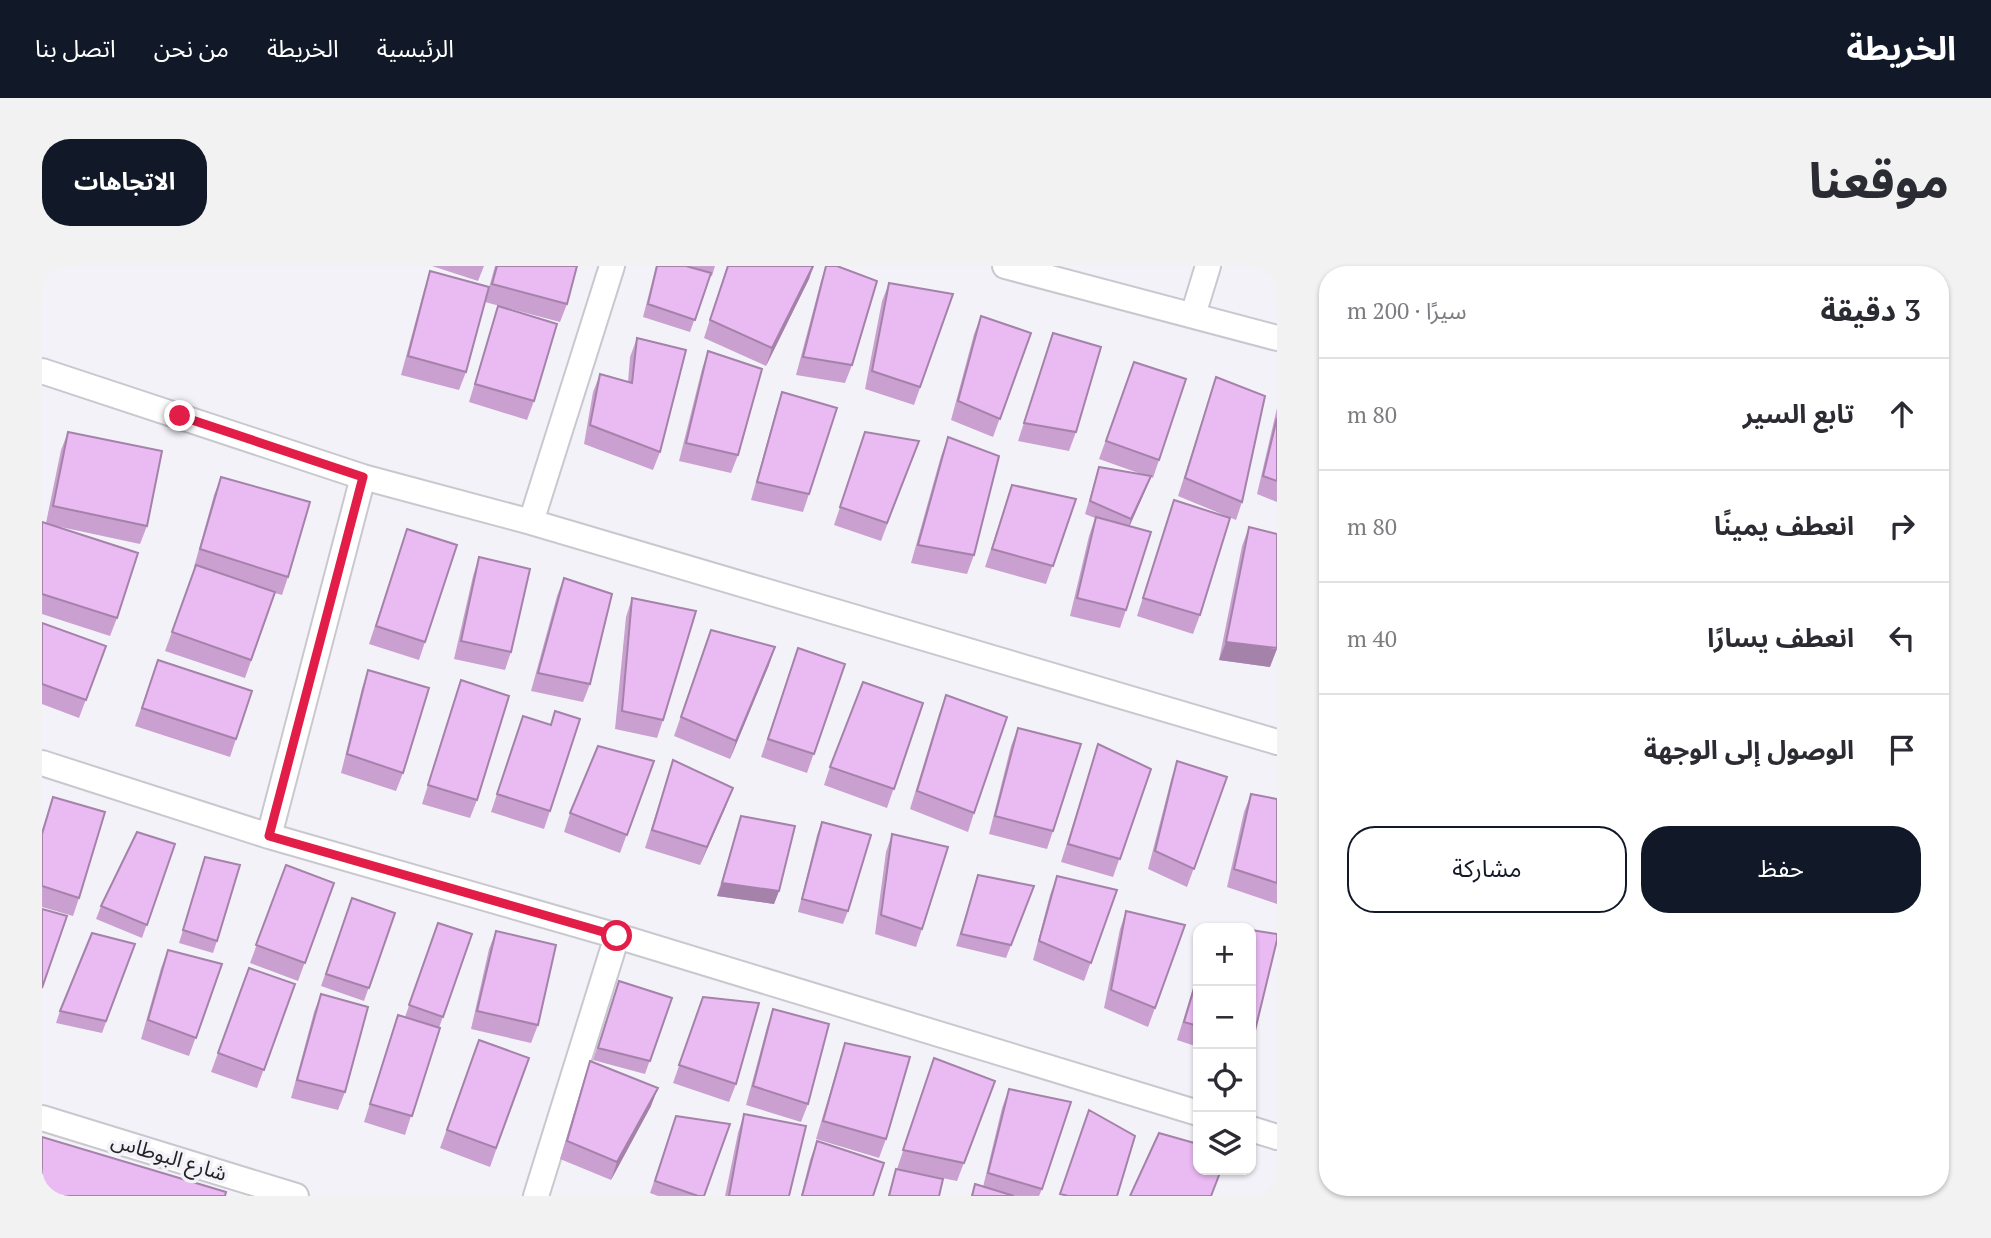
<!DOCTYPE html>
<html lang="ar">
<head>
<meta charset="utf-8">
<style>
  :root { --surface:#fff; --page:#f2f2f3; --text:#2b2b33; --muted:#7c7c81; --line:#e1e1e2; --accent:#111827 }
  body { margin:0; font-family:"PT Serif","Noto Sans Arabic",serif; background:var(--page); color:var(--text); direction:rtl }
  .controls { position:absolute; right:21px; bottom:21px; display:grid; overflow:hidden; border-radius:14px; box-shadow:0 2px 5px #0004 }
  .controls button { width:63px; height:63px; display:grid; place-items:center; padding:0; border:0; border-bottom:2px solid var(--line); background:var(--surface); color:var(--text); font:35px sans-serif }
  .stop { position:absolute; width:21px; height:21px; margin:-16px; border:5px solid #e11d48; border-radius:50%; background:#fff }
  .stop.end { background:#e11d48; border-color:#fff; box-shadow:0 2px 7px #0008 }
  .list { margin:0; padding:0; list-style:none }
  h2 { display:flex; justify-content:space-between; align-items:center; height:91px; margin:0; padding:0 28px; font-size:30px }
  h2 small { font-size:23px; font-weight:400; color:var(--muted) }
  .list li { display:grid; grid-template-columns:46px 1fr auto; gap:21px; align-items:center; box-sizing:border-box; height:112px; padding:0 28px; border-top:2px solid var(--line) }
  .list b { display:block; font-size:26px; white-space:nowrap }
  .list em { font-size:23px; font-style:normal; color:var(--muted) }
  .actions { display:flex; gap:14px; padding:21px 28px }
  .actions a { flex:1; padding:16px 0; border:2px solid var(--accent); border-radius:28px; text-align:center; font-size:24px; color:var(--accent) }
  .actions .main { background:var(--accent); color:#fff }
  .icon { flex:none; width:38px; height:38px; fill:none; stroke:currentColor; stroke-width:2; stroke-linecap:round; stroke-linejoin:round }
  .map { position:relative; flex:none; width:1235px; height:930px; overflow:hidden; direction:ltr; border-radius:28px }
  header { display:flex; align-items:center; gap:42px; box-sizing:border-box; height:98px; padding:0 35px; background:var(--accent); color:#fff }
  header strong { font-size:33px }
  nav { display:flex; gap:38px; margin-inline-start:auto; font-size:24px }
  .intro { display:flex; align-items:center; justify-content:space-between; box-sizing:border-box; height:168px; padding:0 42px }
  h1 { margin:0; font-size:49px }
  .button { padding:18px 32px; border-radius:28px; background:var(--accent); color:#fff; font-size:24px; font-weight:700 }
  main { display:flex; gap:42px; padding:0 42px }
  aside { flex:1; background:var(--surface); border-radius:28px; box-shadow:0 2px 5px #0004 }
  .map>svg:first-child { display:block }
  .lines { fill:none; stroke-linecap:round; stroke-linejoin:round }
  .street-casing { stroke:#cac8cf; stroke-width:28 }
  .street { stroke:#fff; stroke-width:24 }
  .wall { fill:#c9a0d0 }
  .shaded-wall { fill:#a482a9 }
  .building { fill:#eabaf2; stroke:#a482a9; stroke-width:2 }
  .route { stroke:#e11d48; stroke-width:9 }
  .labels { text-anchor:middle; stroke-width:7; stroke-linejoin:round; paint-order:stroke }
  .street-label { font-size:21px; fill:#232225; stroke:#f4f2f9 }
</style>
</head>
<body>
<header>
<strong>الخريطة</strong>
<nav><a>الرئيسية</a><a>الخريطة</a><a>من نحن</a><a>اتصل بنا</a></nav>
</header>
<div class="intro"><h1>موقعنا</h1><a class="button">الاتجاهات</a></div>
<main>
<aside>
<h2>3 دقيقة<small>سيرًا · 200 m</small></h2>
<ul class="list">
<li><svg class="icon" aria-label="ahead" viewBox="0 0 24 24"><path d="M12 20V5M6 11l6-6 6 6"/></svg><div><b>تابع السير</b></div><em>80 m</em></li>
<li><svg class="icon" aria-label="right" viewBox="0 0 24 24"><path d="M7 20v-9h11M14 6l5 5-5 5"/></svg><div><b>انعطف يمينًا</b></div><em>80 m</em></li>
<li><svg class="icon" aria-label="left" viewBox="0 0 24 24"><path d="M17 20v-9H6M10 6l-5 5 5 5"/></svg><div><b>انعطف يسارًا</b></div><em>40 m</em></li>
<li><svg class="icon" aria-label="arrive" viewBox="0 0 24 24"><path d="M6 21V4h12l-3 4 3 4H6"/></svg><div><b>الوصول إلى الوجهة</b></div></li>
</ul>
<div class="actions"><a class="main">حفظ</a><a>مشاركة</a></div>
</aside>
<div class="map">
<svg width="1235" height="930" viewBox="0 0 1235 930">
  <rect width="100%" height="100%" fill="#f4f2f9"/>
  <g class="lines">
    <defs>
      <path id="street" d="M 963,0 L 1235,72
        M 1151,49 L 1166,0
        M 0,105 L 321,211 L 489,256 L 1235,476
        M 489,256 L 570,0
        M 0,497 L 227,570 L 575,670 L 1156,847
        M 227,570 L 321,211
        M 0,852 L 254,930
        M 1209,863 L 1235,871
        M 494,930 L 575,670"/>
    </defs>
    <use href="#street" class="street-casing"/>
    <use href="#street" class="street"/>
  </g>
  <path class="wall" d="M 390,0 L 442,0 L 436,15 Z
    M 453,0 L 535,0 L 525,38 L 518,56 L 443,36 Z
    M 614,0 L 673,0 L 670,10 L 668,10 L 648,66 L 601,51 Z
    M 685,0 L 772,0 L 767,13 L 724,100 L 662,72 Z
    M 784,0 L 810,99 L 803,117 L 754,109 L 779,15 Z
    M 388,5 L 424,106 L 417,124 L 359,109 L 382,24 Z
    M 847,17 L 911,28 L 872,139 L 823,123 L 840,35 Z
    M 456,40 L 492,135 L 485,154 L 427,136 L 450,59 Z
    M 939,50 L 989,67 L 951,171 L 909,154 L 932,68 Z
    M 1011,67 L 1034,166 L 1027,185 L 976,175 Z
    M 595,72 L 618,186 L 611,204 L 542,178 L 551,126 L 558,108 L 586,116 L 588,91 Z
    M 666,85 L 696,189 L 689,207 L 637,195 L 660,103 Z
    M 1092,96 L 1117,194 L 1111,212 L 1109,211 L 1087,260 L 1084,344 L 1078,362 L 1028,350 L 1047,270 L 1053,252 L 1043,248 L 1057,201 L 1102,209 L 1057,193 Z
    M 1174,111 L 1200,236 L 1194,254 L 1136,230 Z
    M 740,126 L 767,228 L 761,246 L 709,234 L 734,144 Z
    M 1235,142 L 1235,236 L 1215,228 Z
    M 26,166 L 105,260 L 98,278 L 14,260 L 75,352 L 68,370 L 0,348 L 0,256 L 4,257 L 19,184 Z
    M 906,171 L 932,289 L 925,308 L 869,297 L 899,190 Z
    M 877,175 L 839,275 L 792,259 L 817,185 Z
    M 179,211 L 246,311 L 240,329 L 233,327 L 203,412 L 123,385 L 153,302 L 152,301 L 172,229 Z
    M 970,219 L 1034,233 L 1004,318 L 943,301 Z
    M 1132,234 L 1158,349 L 1151,368 L 1095,350 Z
    M 1207,261 L 1228,401 L 1177,394 L 1200,280 Z
    M 365,263 L 383,376 L 377,394 L 327,378 Z
    M 437,291 L 469,386 L 463,404 L 412,393 L 431,310 Z
    M 522,312 L 548,418 L 541,436 L 489,425 L 515,330 Z
    M 590,332 L 621,454 L 615,472 L 573,463 L 584,351 Z
    M 0,357 L 64,380 L 37,452 L 0,438 Z
    M 669,364 L 727,399 L 688,493 L 632,470 Z
    M 756,382 L 803,398 L 765,507 L 719,491 Z
    M 116,394 L 194,473 L 188,491 L 93,460 Z
    M 326,404 L 361,507 L 354,525 L 299,507 L 320,422 Z
    M 419,414 L 435,534 L 428,552 L 380,538 Z
    M 904,429 L 932,547 L 926,566 L 868,543 L 897,448 Z
    M 881,437 L 845,542 L 782,519 L 788,501 Z
    M 508,459 L 508,545 L 502,563 L 449,546 L 475,468 Z
    M 976,462 L 1011,565 L 1005,583 L 947,568 L 969,480 Z
    M 1056,478 L 1109,503 L 1071,611 L 1019,596 Z
    M 631,494 L 684,540 L 658,599 L 603,582 Z
    M 612,495 L 578,587 L 522,566 L 528,547 Z
    M 1135,495 L 1185,511 L 1145,621 L 1106,603 L 1129,514 Z
    M 1209,528 L 1235,533 L 1235,638 L 1185,621 L 1202,546 Z
    M 11,531 L 37,632 L 31,650 L 0,641 L 0,564 Z
    M 699,550 L 737,625 L 732,638 L 675,630 Z
    M 780,556 L 806,645 L 801,658 L 756,646 L 775,569 Z
    M 850,568 L 880,663 L 874,681 L 833,668 L 844,586 Z
    M 133,578 L 100,672 L 54,653 L 59,640 Z
    M 163,591 L 175,675 L 171,687 L 137,677 Z
    M 244,599 L 292,617 L 256,715 L 208,697 Z
    M 936,609 L 992,620 L 964,692 L 914,680 Z
    M 1015,610 L 1075,624 L 1042,715 L 991,694 L 1008,629 Z
    M 310,632 L 353,647 L 322,735 L 279,720 Z
    M 1084,645 L 1113,742 L 1106,761 L 1062,742 L 1078,663 Z
    M 396,657 L 430,668 L 397,762 L 363,869 L 322,856 L 356,749 L 363,751 Z
    M 454,665 L 496,759 L 489,777 L 429,763 L 447,683 Z
    M 93,678 L 60,767 L 14,757 L 18,745 Z
    M 126,684 L 180,698 L 147,790 L 99,773 L 119,702 Z
    M 207,702 L 253,718 L 215,822 L 169,806 Z
    M 1156,706 L 1156,781 L 1135,774 Z
    M 577,715 L 630,732 L 603,808 L 551,794 Z
    M 279,728 L 303,826 L 296,844 L 249,832 L 272,746 Z
    M 661,731 L 694,818 L 687,836 L 631,817 Z
    M 731,743 L 766,838 L 759,856 L 704,839 L 725,761 Z
    M 437,774 L 487,792 L 448,901 L 398,882 Z
    M 803,777 L 844,873 L 837,892 L 774,873 L 797,796 Z
    M 892,792 L 953,815 L 915,915 L 855,903 Z
    M 548,795 L 609,840 L 569,914 L 518,893 L 542,813 Z
    M 967,823 L 1000,923 L 997,930 L 929,930 L 933,918 L 941,921 L 960,842 Z
    M 702,848 L 747,930 L 683,930 L 696,867 Z
    M 634,850 L 662,930 L 616,930 L 608,927 Z
    M 775,875 L 831,930 L 759,930 L 768,894 Z
    M 854,903 L 897,930 L 846,930 Z"/>
  <path class="shaded-wall" d="M 771,0 L 767,13 L 724,100 L 730,82 Z
    M 1109,210 L 1104,223 L 1085,266 L 1089,253 Z
    M 1184,376 L 1235,383 L 1228,401 L 1177,394 Z
    M 733,381 L 727,399 L 688,493 L 694,475 Z
    M 691,522 L 684,540 L 658,599 L 665,581 Z
    M 680,617 L 737,625 L 732,638 L 675,630 Z
    M 616,822 L 609,840 L 569,914 L 575,896 Z"/>
  <path class="building" d="M 455,0 L 535,0 L 525,38 L 450,18 Z
    M 615,0 L 644,0 L 669,7 L 653,54 L 606,38 Z
    M 686,0 L 771,0 L 730,82 L 668,54 Z
    M 784,0 L 795,0 L 835,15 L 810,99 L 761,91 Z
    M 388,5 L 447,21 L 424,106 L 366,90 Z
    M 847,17 L 911,28 L 878,121 L 830,105 Z
    M 456,40 L 515,58 L 492,135 L 433,118 Z
    M 939,50 L 989,67 L 958,153 L 916,135 Z
    M 1011,67 L 1059,81 L 1034,166 L 982,157 Z
    M 595,72 L 644,84 L 618,186 L 548,159 L 558,108 L 590,117 Z
    M 666,85 L 720,103 L 696,189 L 644,177 Z
    M 1092,96 L 1144,113 L 1117,194 L 1064,175 Z
    M 1174,111 L 1223,130 L 1200,236 L 1143,212 Z
    M 740,126 L 795,142 L 767,228 L 715,216 Z
    M 1235,152 L 1235,215 L 1221,210 Z
    M 26,166 L 120,185 L 105,260 L 11,240 Z
    M 823,166 L 877,175 L 845,257 L 798,241 Z
    M 906,171 L 957,190 L 932,289 L 876,279 Z
    M 1057,201 L 1109,210 L 1089,253 L 1048,235 Z
    M 179,211 L 268,236 L 246,311 L 158,283 Z
    M 970,219 L 1034,233 L 1011,300 L 950,283 Z
    M 1132,234 L 1188,252 L 1158,349 L 1101,332 Z
    M 1054,251 L 1109,266 L 1084,344 L 1035,332 Z
    M 0,256 L 96,287 L 75,352 L 0,328 Z
    M 1207,261 L 1235,268 L 1235,382 L 1184,376 Z
    M 365,263 L 415,279 L 383,376 L 334,360 Z
    M 437,291 L 488,303 L 469,386 L 419,375 Z
    M 154,299 L 233,326 L 209,394 L 130,366 Z
    M 522,312 L 570,328 L 548,418 L 496,407 Z
    M 590,332 L 654,345 L 621,454 L 580,445 Z
    M 0,357 L 64,380 L 44,434 L 0,418 Z
    M 669,364 L 733,381 L 694,475 L 639,451 Z
    M 756,382 L 803,398 L 772,488 L 726,473 Z
    M 116,394 L 210,425 L 194,473 L 100,442 Z
    M 326,404 L 387,422 L 361,507 L 305,488 Z
    M 419,414 L 467,430 L 435,534 L 386,519 Z
    M 821,416 L 881,437 L 852,523 L 788,501 Z
    M 904,429 L 965,451 L 932,547 L 875,525 Z
    M 513,445 L 538,453 L 508,545 L 455,528 L 481,450 L 509,459 Z
    M 976,462 L 1039,478 L 1011,565 L 953,550 Z
    M 1056,478 L 1109,503 L 1078,593 L 1026,578 Z
    M 556,480 L 612,495 L 585,569 L 528,547 Z
    M 631,494 L 691,522 L 665,581 L 610,564 Z
    M 1135,495 L 1185,511 L 1152,603 L 1113,585 Z
    M 1209,528 L 1235,533 L 1235,617 L 1192,603 Z
    M 11,531 L 63,546 L 37,632 L 0,620 L 0,568 Z
    M 699,550 L 753,560 L 737,625 L 680,617 Z
    M 780,556 L 829,569 L 806,645 L 760,633 Z
    M 95,566 L 133,578 L 105,659 L 59,640 Z
    M 850,568 L 906,581 L 880,663 L 839,649 Z
    M 163,591 L 198,599 L 175,675 L 141,664 Z
    M 244,599 L 292,617 L 263,697 L 214,679 Z
    M 936,609 L 992,620 L 969,679 L 919,668 Z
    M 1015,610 L 1075,624 L 1049,697 L 997,675 Z
    M 310,632 L 353,647 L 327,722 L 284,708 Z
    M 0,643 L 25,650 L 0,722 Z
    M 1084,645 L 1143,659 L 1113,742 L 1069,724 Z
    M 396,657 L 430,668 L 401,751 L 367,739 Z
    M 1172,659 L 1196,662 L 1171,662 Z
    M 1209,664 L 1235,668 L 1235,674 L 1210,777 Z
    M 454,665 L 514,679 L 496,759 L 435,745 Z
    M 50,667 L 93,678 L 64,755 L 18,745 Z
    M 126,684 L 180,698 L 154,772 L 106,754 Z
    M 207,702 L 253,718 L 222,804 L 176,787 Z
    M 1156,709 L 1156,760 L 1142,756 Z
    M 577,715 L 630,732 L 608,795 L 556,782 Z
    M 279,728 L 326,741 L 303,826 L 255,814 Z
    M 661,731 L 717,737 L 694,818 L 637,799 Z
    M 731,743 L 787,758 L 766,838 L 711,820 Z
    M 356,749 L 398,762 L 370,850 L 328,838 Z
    M 437,774 L 487,792 L 454,882 L 405,864 Z
    M 803,777 L 868,791 L 844,873 L 781,855 Z
    M 892,792 L 953,815 L 922,897 L 861,884 Z
    M 548,795 L 616,822 L 575,896 L 525,875 Z
    M 967,823 L 1029,836 L 1000,923 L 946,907 Z
    M 1047,844 L 1093,870 L 1075,930 L 1026,930 L 1018,928 Z
    M 702,848 L 764,860 L 747,930 L 687,930 Z
    M 634,850 L 688,858 L 662,930 L 656,930 L 613,915 Z
    M 1117,867 L 1156,878 L 1156,904 L 1179,904 L 1169,930 L 1088,930 Z
    M 0,871 L 184,926 L 183,930 L 0,930 Z
    M 775,875 L 842,897 L 831,930 L 760,930 Z
    M 854,903 L 901,913 L 897,930 L 847,930 Z
    M 933,918 L 972,930 L 930,930 Z"/>
  <g class="lines">
    <path class="route" d="M 138,150 L 321,211 L 227,570 L 575,670"/>
  </g>
  <g class="labels">
    <g class="street-label">
      <text transform="translate(127 891) rotate(17)" y="7">شارع البوطاس</text>
    </g>
  </g>
</svg>
<div class="controls">
<button>+</button>
<button>−</button>
<button><svg class="icon" aria-label="locate" viewBox="0 0 24 24"><circle cx="12" cy="12" r="6"/><path d="M12 2v4M12 18v4M2 12h4M18 12h4"/></svg></button>
<button><svg class="icon" aria-label="layers" viewBox="0 0 24 24"><path d="M12 4l9 5-9 5-9-5zM3 14l9 5 9-5"/></svg></button>
</div>
<div class="stop" style="left:575px;top:670px"></div>
<div class="stop end" style="left:138px;top:150px"></div>
</div>
</main>
</body>
</html>
